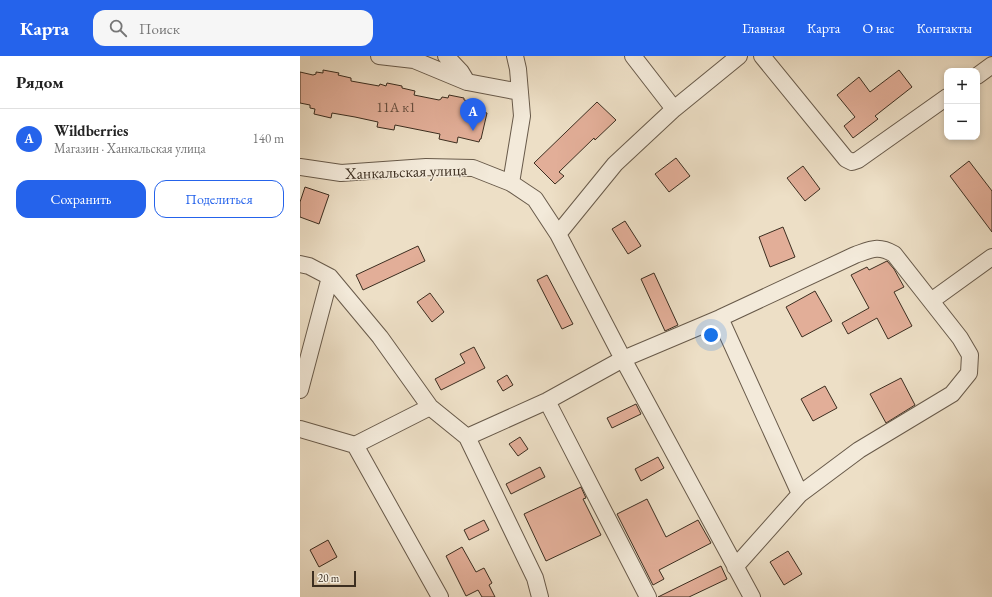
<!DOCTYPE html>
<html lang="ru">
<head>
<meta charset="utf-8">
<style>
  :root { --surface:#fff; --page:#f6f6f6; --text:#222; --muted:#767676; --line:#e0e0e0; --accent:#2563eb }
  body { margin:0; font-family:"EB Garamond",serif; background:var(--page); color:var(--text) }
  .controls { position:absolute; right:12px; top:12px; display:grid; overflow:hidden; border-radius:8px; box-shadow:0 2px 6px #0003 }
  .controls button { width:36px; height:36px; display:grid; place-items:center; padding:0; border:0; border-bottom:1px solid var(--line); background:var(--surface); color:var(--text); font:20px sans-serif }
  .scale { position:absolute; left:12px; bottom:10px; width:44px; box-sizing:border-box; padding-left:4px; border:2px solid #3c2e20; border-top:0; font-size:11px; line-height:14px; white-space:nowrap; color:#3c2e20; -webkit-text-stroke:3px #f3eada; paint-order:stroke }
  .you { position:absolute; left:411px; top:279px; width:14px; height:14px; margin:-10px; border:3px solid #fff; border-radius:50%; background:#1a73e8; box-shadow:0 0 0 6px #1a73e833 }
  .badge { display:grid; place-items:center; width:26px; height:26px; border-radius:50%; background:var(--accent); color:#fff; font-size:13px; font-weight:700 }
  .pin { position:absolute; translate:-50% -33px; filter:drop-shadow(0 1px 2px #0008) }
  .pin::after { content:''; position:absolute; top:21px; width:14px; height:12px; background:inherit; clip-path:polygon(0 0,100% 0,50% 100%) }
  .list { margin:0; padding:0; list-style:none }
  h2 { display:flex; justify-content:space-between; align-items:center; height:52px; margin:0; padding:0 16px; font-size:17px }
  h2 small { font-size:13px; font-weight:400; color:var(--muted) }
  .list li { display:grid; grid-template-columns:26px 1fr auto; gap:12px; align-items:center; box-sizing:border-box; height:60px; padding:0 16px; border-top:1px solid var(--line) }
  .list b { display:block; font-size:15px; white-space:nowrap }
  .list p { margin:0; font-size:13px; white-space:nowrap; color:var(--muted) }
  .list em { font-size:13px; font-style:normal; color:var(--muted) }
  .actions { display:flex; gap:8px; padding:12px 16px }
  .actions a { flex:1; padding:9px 0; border:1px solid var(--accent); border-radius:12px; text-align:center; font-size:14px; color:var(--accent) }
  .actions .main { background:var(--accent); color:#fff }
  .icon { flex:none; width:22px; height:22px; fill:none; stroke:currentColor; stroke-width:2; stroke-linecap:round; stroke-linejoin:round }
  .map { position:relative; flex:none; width:692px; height:541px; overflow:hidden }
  header { display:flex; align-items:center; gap:24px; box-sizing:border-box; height:56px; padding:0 20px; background:var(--accent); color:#fff }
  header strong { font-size:19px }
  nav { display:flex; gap:22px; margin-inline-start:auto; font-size:14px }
  .search { width:280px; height:36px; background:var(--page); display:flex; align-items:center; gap:10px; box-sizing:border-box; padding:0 14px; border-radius:12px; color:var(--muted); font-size:15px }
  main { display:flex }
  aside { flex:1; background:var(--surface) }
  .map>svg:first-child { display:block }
  .building { fill:#e2ae98; stroke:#3c2e20 }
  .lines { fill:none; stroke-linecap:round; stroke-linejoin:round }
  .minor-casing { stroke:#685a4a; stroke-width:18 }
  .minor { stroke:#f3eada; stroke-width:16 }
  .labels { text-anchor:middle; stroke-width:3; stroke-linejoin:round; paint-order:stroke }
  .number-label { font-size:14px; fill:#664e3e }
  .street-label { font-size:16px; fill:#3c2e20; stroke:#f3eada }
</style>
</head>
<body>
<header>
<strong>Карта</strong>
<div class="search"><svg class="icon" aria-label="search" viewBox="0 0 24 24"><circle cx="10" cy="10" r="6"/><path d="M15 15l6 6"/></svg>Поиск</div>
<nav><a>Главная</a><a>Карта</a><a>О нас</a><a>Контакты</a></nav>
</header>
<main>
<aside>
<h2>Рядом<small></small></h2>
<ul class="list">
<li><span class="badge">A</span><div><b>Wildberries</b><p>Магазин · Ханкальская улица</p></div><em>140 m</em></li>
</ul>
<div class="actions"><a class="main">Сохранить</a><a>Поделиться</a></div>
</aside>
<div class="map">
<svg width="692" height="541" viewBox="0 0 692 541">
  <rect width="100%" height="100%" fill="#eddfc6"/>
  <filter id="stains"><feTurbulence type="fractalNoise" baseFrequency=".005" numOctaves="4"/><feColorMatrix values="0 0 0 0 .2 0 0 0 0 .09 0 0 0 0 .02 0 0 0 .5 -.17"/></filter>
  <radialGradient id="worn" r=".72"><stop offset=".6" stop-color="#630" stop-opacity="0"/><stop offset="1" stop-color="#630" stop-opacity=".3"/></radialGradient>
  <path class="building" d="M 23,14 L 39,17 L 38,19 L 51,22 L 51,25 L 79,30 L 80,28 L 86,30 L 87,27 L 102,30 L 102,32 L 115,35 L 114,39 L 139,44 L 141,43 L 142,41 L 148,42 L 149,39 L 164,42 L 164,44 L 177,47 L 176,51 L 184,53 L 183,56 L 187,57 L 181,83 L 180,83 L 179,86 L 158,81 L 157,87 L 139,83 L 140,78 L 95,69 L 94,74 L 77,71 L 78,66 L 55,61 L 32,57 L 31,62 L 14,58 L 15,53 L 10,52 L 10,49 L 0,47 L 0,16 L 13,19 L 16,18 L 16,16 L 23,17 Z
    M 599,14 L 612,31 L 575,60 L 578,63 L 553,82 L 544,70 L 555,61 L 537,39 L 559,21 L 570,36 Z
    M 297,46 L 316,64 L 295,84 L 294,82 L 259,116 L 264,120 L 255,128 L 234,107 Z
    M 376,102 L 390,120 L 369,136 L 355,118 Z
    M 669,105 L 692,135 L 692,176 L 650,120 Z
    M 503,110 L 520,133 L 505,145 L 487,122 Z
    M 5,131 L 29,139 L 19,168 L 0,161 L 0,146 Z
    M 325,165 L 341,190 L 328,198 L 312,173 Z
    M 483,171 L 495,201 L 470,211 L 459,181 Z
    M 118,190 L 125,205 L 63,234 L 56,219 Z
    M 587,205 L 594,213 L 604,231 L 594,236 L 612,270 L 588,283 L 577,262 L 548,278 L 542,267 L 569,252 L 551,219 L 567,211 L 569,214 Z
    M 354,217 L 378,269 L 365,275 L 341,223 Z
    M 247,219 L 273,268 L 262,273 L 237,224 Z
    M 515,235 L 532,265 L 502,281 L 486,251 Z
    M 130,237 L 144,256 L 132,266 L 117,246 Z
    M 174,291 L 185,312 L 141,334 L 135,323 L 165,307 L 160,298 Z
    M 207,319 L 213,329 L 203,335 L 197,325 Z
    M 601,322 L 615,349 L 586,367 L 570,338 Z
    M 525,330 L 537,352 L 513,365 L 501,343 Z
    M 336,348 L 341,358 L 312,372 L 307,362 Z
    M 220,381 L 228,393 L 218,400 L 209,388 Z
    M 358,401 L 364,412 L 341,425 L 335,413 Z
    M 240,411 L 245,421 L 211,438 L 206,428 Z
    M 281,431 L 286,442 L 283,443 L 301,479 L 246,505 L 224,458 Z
    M 347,443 L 366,481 L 398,464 L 411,487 L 359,514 L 364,523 L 353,529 L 317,458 Z
    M 184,464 L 189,474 L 169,484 L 164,474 Z
    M 28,484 L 37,501 L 19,511 L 10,494 Z
    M 162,491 L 176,516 L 184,512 L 192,527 L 189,529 L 195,541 L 182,541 L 178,534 L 166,540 L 146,500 Z
    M 488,495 L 502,518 L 484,529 L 470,506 Z
    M 421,510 L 427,523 L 389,541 L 358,541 Z"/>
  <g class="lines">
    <defs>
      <path id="minor" d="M 79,0 L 114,4 L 167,26 L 220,36
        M 146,0 L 161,16 L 167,26
        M 333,0 L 374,53
        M 462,0 L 546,103 L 552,106 L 558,104 L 647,41
        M 677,20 L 692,9
        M 0,111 L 41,117 L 126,111 L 173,112 L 211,127 L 235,143 L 258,178 L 323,303 L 452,541
        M 211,127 L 222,60 L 218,13 L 215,0
        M 258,178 L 315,108 L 374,53 L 439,0
        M 0,208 L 9,210 L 30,221 L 80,281 L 130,351 L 167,381 L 235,522 L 240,541
        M 631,245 L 692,201
        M 420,262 L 500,438
        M 0,334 L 30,221
        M 247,345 L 348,541
        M 0,373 L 55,389 L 130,351
        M 167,381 L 247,345 L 323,303 L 420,262 L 555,199 C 572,193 578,189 594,198 L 660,282 L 670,299 L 669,317 L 652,338 L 559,394 L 500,438 L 435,511
        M 55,389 L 140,541"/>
    </defs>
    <use href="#minor" class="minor-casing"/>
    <use href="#minor" class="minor"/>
  </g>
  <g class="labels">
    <g class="number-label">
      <text x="96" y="56">11А к1</text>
    </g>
    <g class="street-label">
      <text transform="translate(106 115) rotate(-2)" y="6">Ханкальская улица</text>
    </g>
  </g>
  <rect width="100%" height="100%" filter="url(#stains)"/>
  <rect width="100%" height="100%" fill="url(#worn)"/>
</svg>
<div class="controls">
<button>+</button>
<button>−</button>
</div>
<div class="scale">20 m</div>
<div class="you"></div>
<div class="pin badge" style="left:173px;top:75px">A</div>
</div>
</main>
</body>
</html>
